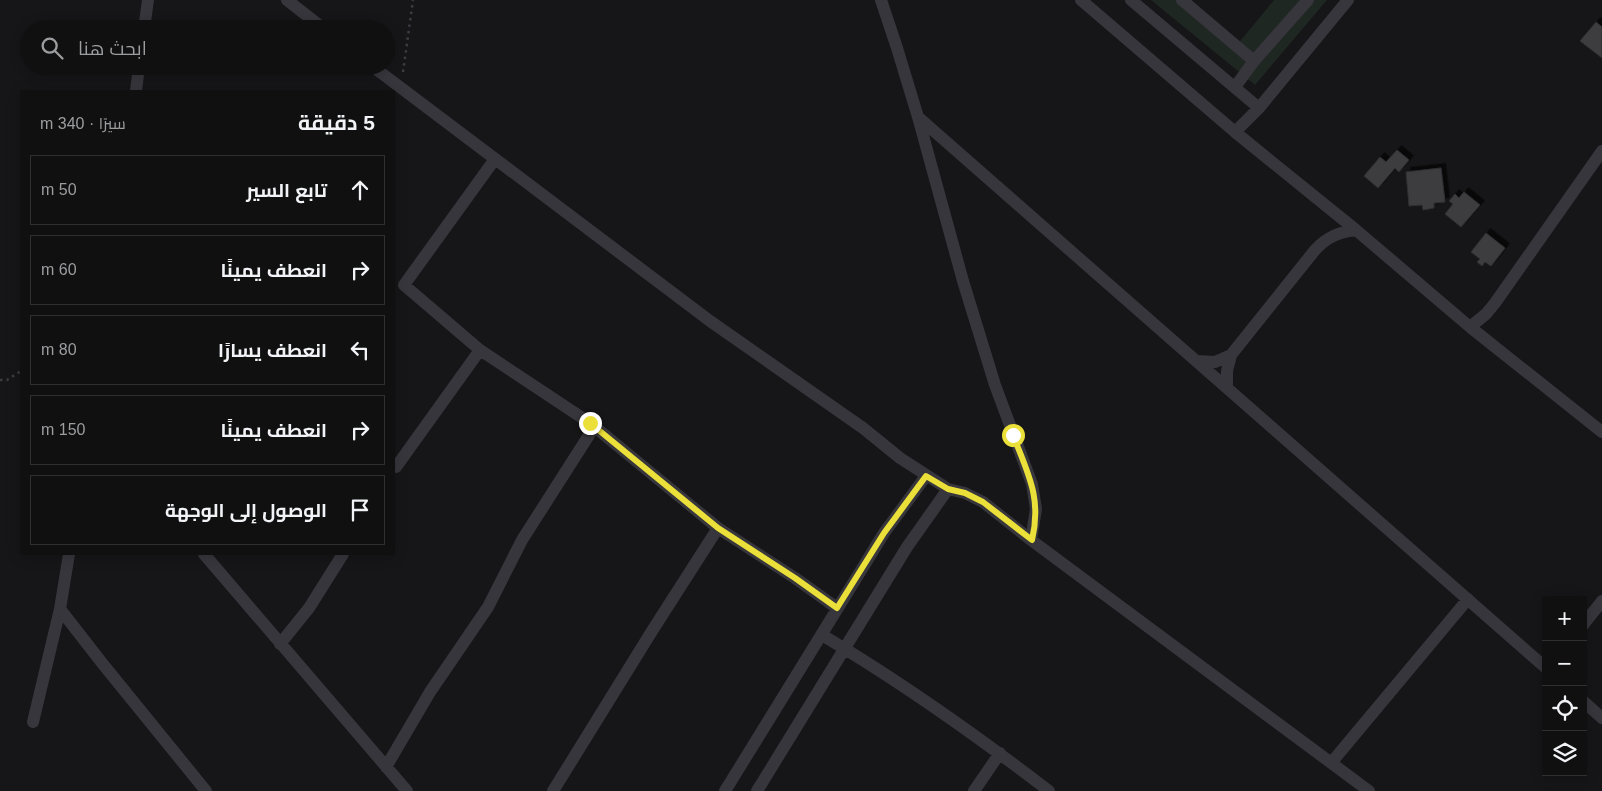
<!DOCTYPE html>
<html lang="ar">
<head>
<meta charset="utf-8">
<style>
  :root { --surface:#101011; --page:#19191a; --text:#f1f3f6; --muted:#9c9d9f; --line:#303031 }
  body { margin:0; font-family:Arial,Cairo,sans-serif; background:var(--page); color:var(--text); direction:rtl }
  .controls { position:absolute; right:15px; bottom:15px; display:grid; overflow:hidden; border-radius:0px; box-shadow:0 2px 12px #0003 }
  .controls button { width:45px; height:45px; display:grid; place-items:center; padding:0; border:0; border-bottom:1px solid var(--line); background:var(--surface); color:var(--text); font:25px sans-serif }
  .stop { position:absolute; width:15px; height:15px; margin:-11px; border:4px solid #ebdf39; border-radius:50%; background:#fff }
  .stop.end { background:#ebdf39; border-color:#fff; box-shadow:0 1px 5px #0008 }
  .list { margin:0; padding:0; list-style:none }
  h2 { display:flex; justify-content:space-between; align-items:center; height:65px; margin:0; padding:0 20px; font-size:21px }
  h2 small { font-size:16px; font-weight:400; color:var(--muted) }
  .list li { display:grid; grid-template-columns:32px 1fr auto; gap:15px; align-items:center; box-sizing:border-box; height:70px; margin:0 10px 10px; padding:0 10px; border:1px solid var(--line); border-radius:0px }
  .list b { display:block; font-size:19px; white-space:nowrap }
  .list em { font-size:16px; font-style:normal; color:var(--muted) }
  .icon { flex:none; width:28px; height:28px; fill:none; stroke:currentColor; stroke-width:2; stroke-linecap:round; stroke-linejoin:round }
  .map { position:relative; flex:none; width:1602px; height:791px; overflow:hidden; direction:ltr }
  .search { position:absolute; background:var(--surface); box-shadow:0 2px 12px #0003; left:20px; top:20px; width:375px; height:55px; display:flex; align-items:center; gap:12px; box-sizing:border-box; padding:0 18px; border-radius:28px; color:var(--muted); font-size:19px }
  .panel { position:absolute; background:var(--surface); box-shadow:0 2px 12px #0003; left:20px; top:90px; width:375px; height:465px; border-radius:0px; direction:rtl }
  .map>svg:first-child { display:block }
  .green { fill:#1f2722 }
  .building { fill:#3d3c41; stroke:#302f33; filter:url(#shadow) }
  .lines { fill:none; stroke-linecap:round; stroke-linejoin:round }
  .path { stroke:#3c3c43; stroke-width:2.5; stroke-dasharray:2.5 4; stroke-linecap:butt }
  .minor { stroke:#37363c; stroke-width:12 }
  .route { stroke:#ebdf39; stroke-width:6 }
</style>
</head>
<body>
<div class="map">
<svg width="1602" height="791" viewBox="0 0 1602 791">
  <defs>
    <filter id="shadow"><feDropShadow dx="4.5" dy="-4.5" stdDeviation="0" flood-color="#0009"/></filter>
  </defs>
  <rect width="100%" height="100%" fill="#161517"/>
  <path class="green" d="M 1151,0 L 1182,0 L 1236,46 L 1274,0 L 1327,0 L 1255,85 Z"/>
  <path class="building" d="M 1596,22 L 1602,27 L 1602,58 L 1580,41 Z
    M 1397,150 L 1409,160 L 1399,172 L 1395,168 L 1378,188 L 1364,176 L 1380,157 L 1386,162 Z
    M 1441,168 L 1445,202 L 1434,203 L 1434,208 L 1423,210 L 1422,205 L 1409,206 L 1406,172 Z
    M 1464,192 L 1480,205 L 1461,227 L 1445,214 L 1453,204 L 1449,201 L 1455,194 L 1459,198 Z
    M 1486,233 L 1505,248 L 1491,266 L 1485,262 L 1482,266 L 1477,262 L 1480,259 L 1471,252 Z"/>
  <g class="lines">
    <path class="path" d="M 403,72 L 413,0
      M 0,380 L 7,380 L 21,371"/>
    <path class="minor" d="M 287,0 L 324,29
      M 881,0 L 897,48 L 918,117 L 963,281 L 995,385 L 1032,484 L 1036,509 L 1031,540
      M 1081,0 L 1235,132 L 1356,230 L 1470,327 L 1602,432
      M 1131,0 L 1259,108
      M 1182,0 L 1254,61 L 1308,0
      M 144,29 L 148,0
      M 372,66 L 710,321 L 863,428 L 900,458 L 948,489 L 965,493 L 983,502 L 1031,540 L 1369,791
      M 1235,87 L 1254,61
      M 136,91 L 139,66
      M 918,117 L 1546,668
      M 1235,132 L 1259,108 L 1348,0
      M 495,159 L 404,285 L 480,350 L 590,423 L 718,528
      M 1470,327 L 1486,314 L 1495,303 L 1602,151
      M 1198,361 L 1215,362 L 1231,355
      M 1227,387 L 1227,371 L 1231,355 L 1315,250 C 1327,237 1339,232 1356,230
      M 394,465 L 396,467 L 480,350
      M 204,554 L 407,791
      M 60,609 L 102,663 L 206,791
      M 1583,625 L 1602,601
      M 822,635 C 901,682 976,735 1049,791
      M 280,644 L 309,608 L 343,554
      M 1583,701 L 1602,718
      M 33,722 L 60,609 L 69,554
      M 1331,763 L 1468,599
      M 386,767 L 430,692 L 488,607 L 522,540 L 591,432 L 590,423
      M 553,791 L 652,631 L 718,528 L 795,578 L 837,608
      M 725,791 L 884,533 L 926,476
      M 757,791 L 907,547 L 948,489
      M 974,791 L 1000,753"/>
  </g>
  <g class="lines">
    <path class="route" d="M 590,423 L 718,528 L 795,578 L 837,608 L 884,533 L 926,476 L 948,489 L 965,493 L 983,502 L 1032,540 C 1042,498 1028,474 1013,435"/>
  </g>
</svg>
<div class="controls">
<button>+</button>
<button>−</button>
<button><svg class="icon" aria-label="locate" viewBox="0 0 24 24"><circle cx="12" cy="12" r="6"/><path d="M12 2v4M12 18v4M2 12h4M18 12h4"/></svg></button>
<button><svg class="icon" aria-label="layers" viewBox="0 0 24 24"><path d="M12 4l9 5-9 5-9-5zM3 14l9 5 9-5"/></svg></button>
</div>
<div class="stop" style="left:1013px;top:435px"></div>
<div class="stop end" style="left:590px;top:423px"></div>
<div class="search"><svg class="icon" aria-label="search" viewBox="0 0 24 24"><circle cx="10" cy="10" r="6"/><path d="M15 15l6 6"/></svg>ابحث هنا</div>
<section class="panel">
<h2>5 دقيقة<small>سيرًا · 340 m</small></h2>
<ul class="list">
<li><svg class="icon" aria-label="ahead" viewBox="0 0 24 24"><path d="M12 20V5M6 11l6-6 6 6"/></svg><div><b>تابع السير</b></div><em>50 m</em></li>
<li><svg class="icon" aria-label="right" viewBox="0 0 24 24"><path d="M7 20v-9h11M14 6l5 5-5 5"/></svg><div><b>انعطف يمينًا</b></div><em>60 m</em></li>
<li><svg class="icon" aria-label="left" viewBox="0 0 24 24"><path d="M17 20v-9H6M10 6l-5 5 5 5"/></svg><div><b>انعطف يسارًا</b></div><em>80 m</em></li>
<li><svg class="icon" aria-label="right" viewBox="0 0 24 24"><path d="M7 20v-9h11M14 6l5 5-5 5"/></svg><div><b>انعطف يمينًا</b></div><em>150 m</em></li>
<li><svg class="icon" aria-label="arrive" viewBox="0 0 24 24"><path d="M6 21V4h12l-3 4 3 4H6"/></svg><div><b>الوصول إلى الوجهة</b></div></li>
</ul>
</section>
</div>
</body>
</html>
